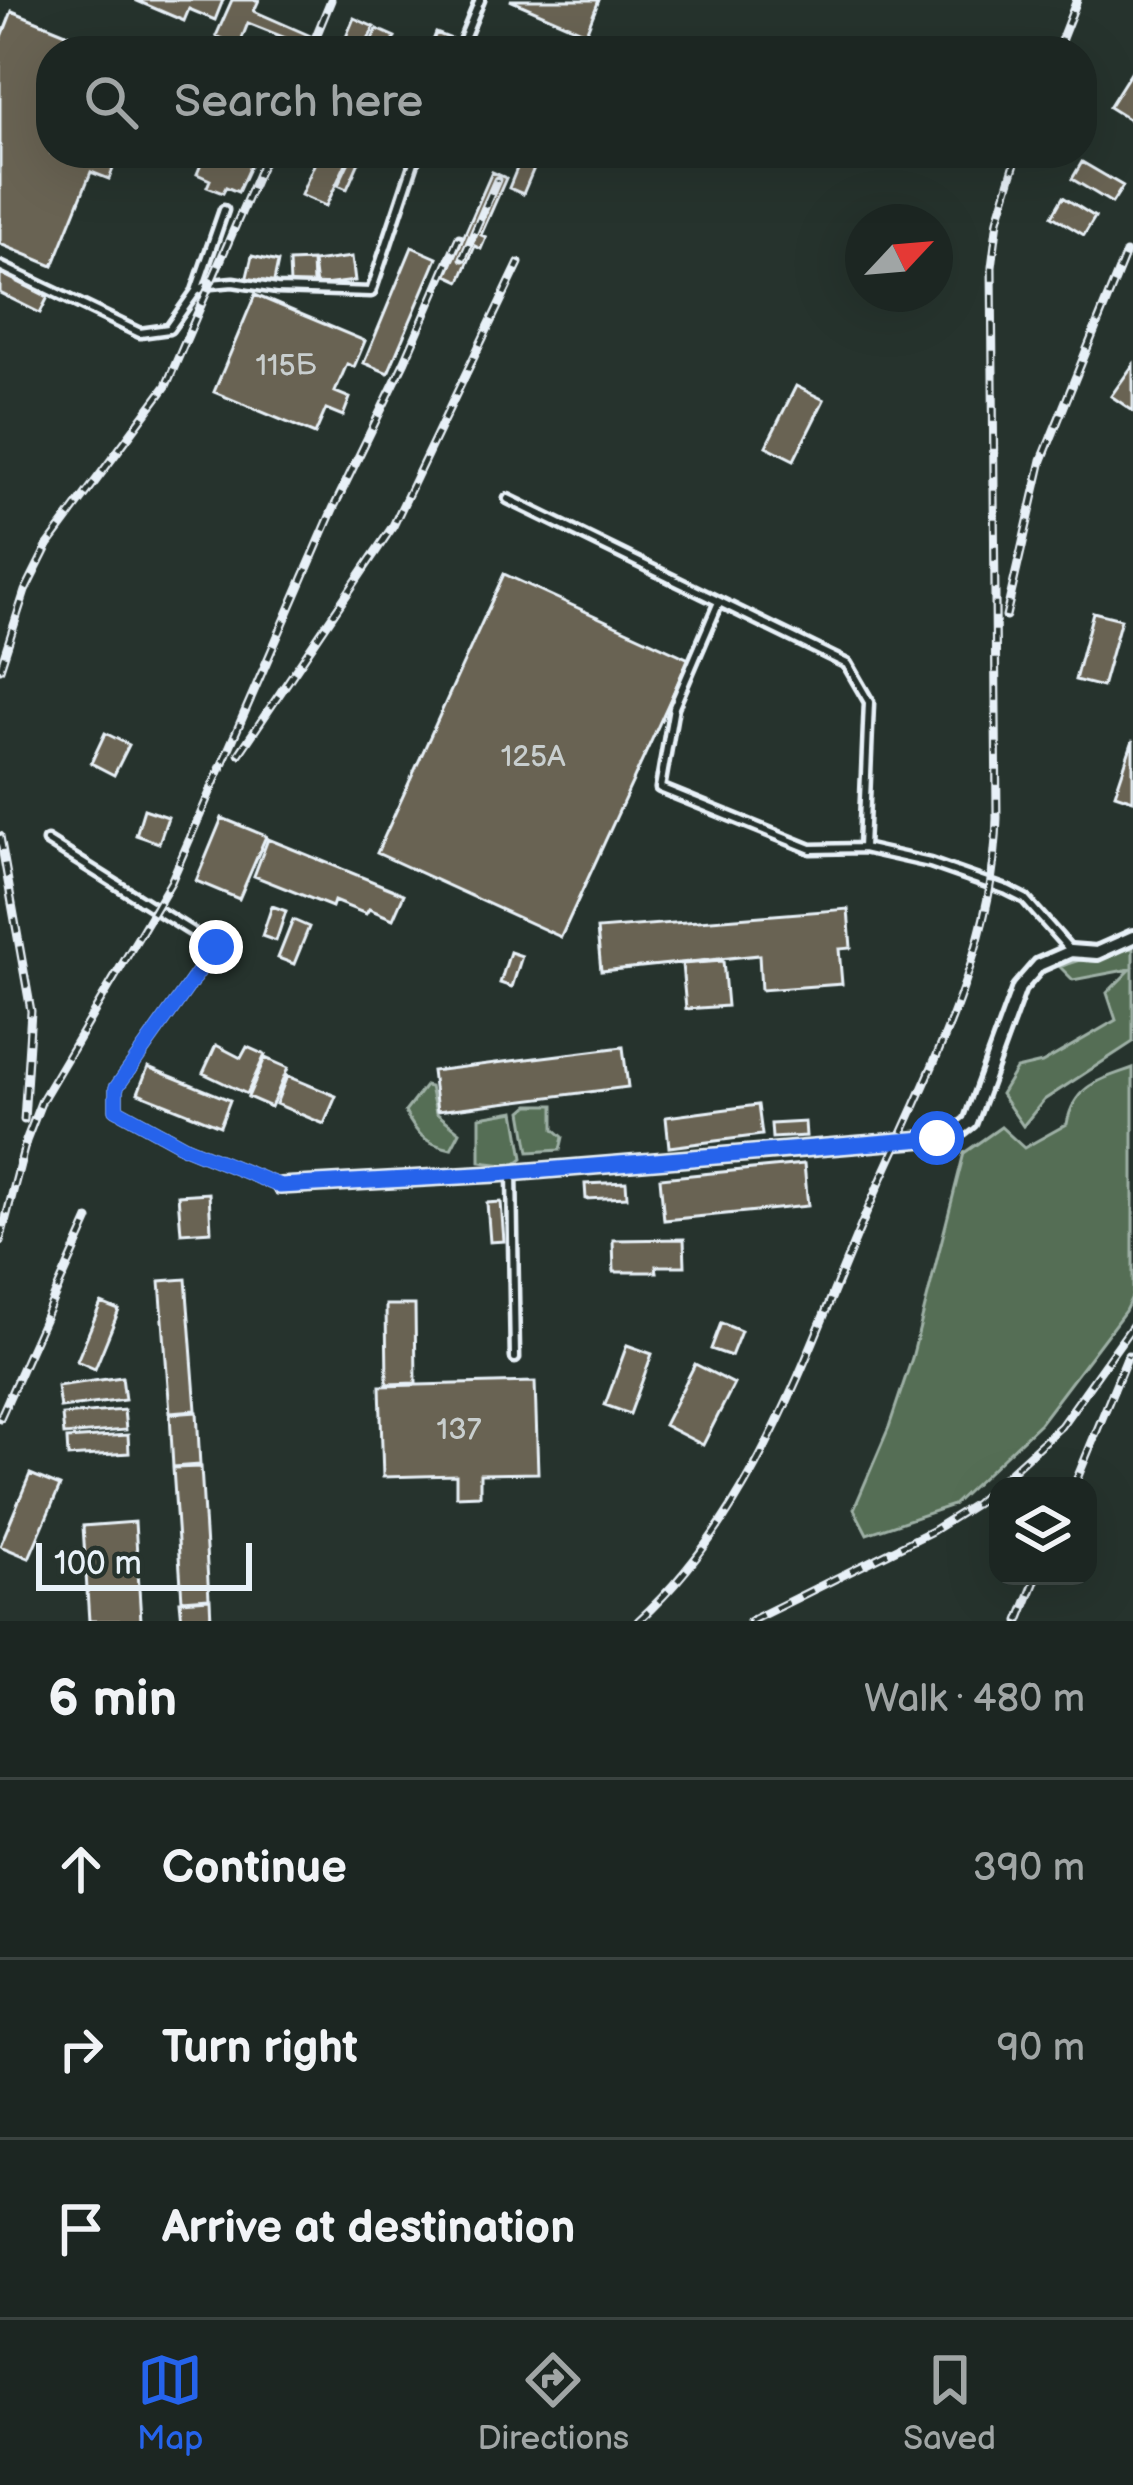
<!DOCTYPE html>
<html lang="en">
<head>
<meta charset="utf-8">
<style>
  :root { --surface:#1c2622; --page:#252e2a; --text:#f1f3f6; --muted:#a0a5a5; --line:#3a4340; --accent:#2563eb }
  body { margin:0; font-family:"Balsamiq Sans",sans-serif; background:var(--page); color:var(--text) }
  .controls { position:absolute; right:36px; bottom:36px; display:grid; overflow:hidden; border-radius:24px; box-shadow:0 12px 48px #0002 }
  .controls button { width:108px; height:108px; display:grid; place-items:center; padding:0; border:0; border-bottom:3px solid var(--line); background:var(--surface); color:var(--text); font:60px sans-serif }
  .compass { position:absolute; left:845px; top:204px; width:108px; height:108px; border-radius:50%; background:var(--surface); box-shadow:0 12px 48px #0002; rotate:64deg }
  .scale { position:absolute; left:36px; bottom:30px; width:216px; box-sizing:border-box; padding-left:12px; border:6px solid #e8f1f8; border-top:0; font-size:33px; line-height:42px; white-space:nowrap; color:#e8f1f8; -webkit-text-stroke:9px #26332d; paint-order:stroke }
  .stop { position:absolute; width:36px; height:36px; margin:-27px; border:9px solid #2563eb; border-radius:50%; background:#fff }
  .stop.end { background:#2563eb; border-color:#fff; box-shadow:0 3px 12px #0008 }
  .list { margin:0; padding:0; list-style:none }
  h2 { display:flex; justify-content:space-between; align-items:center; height:156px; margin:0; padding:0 48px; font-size:51px }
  h2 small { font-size:39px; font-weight:400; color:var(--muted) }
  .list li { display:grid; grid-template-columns:78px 1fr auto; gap:36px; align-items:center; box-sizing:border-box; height:180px; padding:0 48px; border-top:3px solid var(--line) }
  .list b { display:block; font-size:45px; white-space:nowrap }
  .list em { font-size:39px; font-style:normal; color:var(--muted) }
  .icon { flex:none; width:66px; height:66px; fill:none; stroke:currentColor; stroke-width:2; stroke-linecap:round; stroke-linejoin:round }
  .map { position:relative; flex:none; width:1133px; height:1621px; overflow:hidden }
  .search { position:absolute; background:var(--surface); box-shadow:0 12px 48px #0002; left:36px; right:36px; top:36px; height:132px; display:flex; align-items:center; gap:30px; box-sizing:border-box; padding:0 42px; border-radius:48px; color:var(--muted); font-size:45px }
  .sheet { height:696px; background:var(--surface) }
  nav { display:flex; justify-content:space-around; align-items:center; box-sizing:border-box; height:168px; border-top:3px solid var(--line); background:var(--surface); font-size:33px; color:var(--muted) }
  nav a { display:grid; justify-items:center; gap:6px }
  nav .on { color:var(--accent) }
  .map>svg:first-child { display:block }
  .green { fill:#556e54; stroke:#9eb0a6; stroke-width:3 }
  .building { fill:#696352; stroke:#e8f1f8; stroke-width:3 }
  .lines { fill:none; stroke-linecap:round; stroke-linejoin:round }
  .lane-casing { stroke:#e8f1f8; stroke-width:15 }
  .street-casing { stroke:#e8f1f8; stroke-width:20 }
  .lane { stroke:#26332d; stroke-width:6 }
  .street { stroke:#26332d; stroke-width:10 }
  .rail-casing { stroke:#e8f1f8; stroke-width:9 }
  .rail { stroke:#26332d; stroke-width:4.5; stroke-dasharray:14; stroke-linecap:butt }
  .route { stroke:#2563eb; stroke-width:15 }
  .labels { text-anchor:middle; stroke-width:12; stroke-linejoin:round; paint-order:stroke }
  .number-label { font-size:30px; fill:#c8cece }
</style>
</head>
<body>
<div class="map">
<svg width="1133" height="1621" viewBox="0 0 1133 1621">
  <rect width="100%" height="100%" fill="#26332d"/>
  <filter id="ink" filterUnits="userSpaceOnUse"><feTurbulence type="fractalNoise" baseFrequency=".00833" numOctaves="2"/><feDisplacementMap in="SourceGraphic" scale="24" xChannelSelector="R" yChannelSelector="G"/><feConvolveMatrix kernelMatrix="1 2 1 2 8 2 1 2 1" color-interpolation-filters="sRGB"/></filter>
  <g filter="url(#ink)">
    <path class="green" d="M 1133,947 L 1133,1042 L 1044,1100 L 1023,1126 L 1001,1094 L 1016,1069 L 1042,1063 L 1116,1020 L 1107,993 L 1131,969 L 1073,980 L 1060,967 C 1084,955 1108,957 1133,947 Z
      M 1133,1068 L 1133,1295 L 1125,1311 L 1040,1423 L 953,1505 L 867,1534 L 854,1509 L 889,1427 L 912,1358 L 964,1153 L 1001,1127 L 1024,1148 L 1067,1124 C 1074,1085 1100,1080 1133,1068 Z
      M 425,1086 L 430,1087 L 436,1113 L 460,1132 L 451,1149 C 426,1144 416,1134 405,1112 Z
      M 529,1105 L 554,1105 L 554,1129 L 563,1137 L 560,1150 L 529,1152 L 522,1111 Z
      M 515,1111 L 523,1158 L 513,1166 L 480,1162 L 480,1117 Z"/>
    <path class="building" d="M 135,0 L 223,0 L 215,20 L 189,9 L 184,21 Z
      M 232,0 L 259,0 L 254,11 L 322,41 L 318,51 L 248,23 L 239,46 L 216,36 Z
      M 510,0 L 599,0 L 586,33 Z
      M 12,11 L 110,51 L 51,51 L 51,153 L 119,153 L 109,179 L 91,172 L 53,266 L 0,244 L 0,42 Z
      M 354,18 L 374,27 L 363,51 L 344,42 Z
      M 377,29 L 395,37 L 389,51 L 367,50 Z
      M 436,33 L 459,42 L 456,51 L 429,51 Z
      M 1133,69 L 1133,122 L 1109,107 Z
      M 198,153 L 256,153 L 238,192 L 226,187 L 223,193 L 207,187 L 210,180 L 197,174 L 202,162 L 195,158 Z
      M 319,153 L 351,153 L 326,206 L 301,195 Z
      M 353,153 L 363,153 L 347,189 L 338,185 Z
      M 520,161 L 534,168 L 523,194 L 509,188 Z
      M 1082,162 L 1123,186 L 1112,203 L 1072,179 Z
      M 492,172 L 506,178 L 481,235 L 486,237 L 481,249 L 475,246 L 460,281 L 447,275 Z
      M 1063,197 L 1095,217 L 1084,235 L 1052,216 Z
      M 412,247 L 437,258 L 388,373 L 364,363 Z
      M 252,256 L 278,262 L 272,291 L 245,285 Z
      M 352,257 L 355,281 L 316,286 L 313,262 Z
      M 312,261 L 313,285 L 290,285 L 289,262 Z
      M 0,273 L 48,297 L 40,313 L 0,293 Z
      M 255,295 L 365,341 L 354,367 L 347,364 L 335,392 L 350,398 L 343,416 L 326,409 L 315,434 L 214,392 Z
      M 1133,365 L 1133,411 L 1111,396 Z
      M 796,386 L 824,400 L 794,460 L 766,446 Z
      M 504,574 L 689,659 L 561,937 L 377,853 Z
      M 1093,612 L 1121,619 L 1102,687 L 1075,680 Z
      M 105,733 L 129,745 L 114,775 L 91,763 Z
      M 1133,740 L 1133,800 L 1115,794 Z
      M 144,809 L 168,817 L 159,843 L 136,835 Z
      M 222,818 L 266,836 L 239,899 L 196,881 Z
      M 268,839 L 404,894 L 393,919 L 369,909 L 366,914 L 334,901 L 332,907 L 254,876 Z
      M 272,906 L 286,911 L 276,941 L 262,936 Z
      M 848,909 L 851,948 L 839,949 L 842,984 L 761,990 L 759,955 L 601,971 L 597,929 Z
      M 293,920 L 309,927 L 294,964 L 278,958 Z
      M 510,952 L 522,956 L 512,987 L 500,983 Z
      M 723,961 L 727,1006 L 686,1009 L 682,964 Z
      M 216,1045 L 241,1058 L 247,1047 L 265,1055 L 247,1094 L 203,1073 Z
      M 623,1047 L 628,1087 L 437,1111 L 432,1071 Z
      M 265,1058 L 288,1068 L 271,1107 L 248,1097 Z
      M 148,1067 L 230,1100 L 220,1126 L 138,1093 Z
      M 287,1076 L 336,1096 L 324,1124 L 276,1104 Z
      M 758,1105 L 762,1135 L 669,1147 L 666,1117 Z
      M 805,1122 L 806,1136 L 772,1138 L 771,1124 Z
      M 804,1164 L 808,1206 L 664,1220 L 660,1178 Z
      M 626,1182 L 627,1197 L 586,1199 L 585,1184 Z
      M 209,1193 L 211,1231 L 181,1233 L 178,1195 Z
      M 501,1202 L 504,1241 L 490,1242 L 487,1203 Z
      M 684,1239 L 685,1266 L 656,1266 L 657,1272 L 614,1272 L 613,1240 Z
      M 186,1279 L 196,1410 L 170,1412 L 160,1281 Z
      M 101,1303 L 119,1310 L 95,1369 L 77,1361 Z
      M 386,1305 L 415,1305 L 416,1383 L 387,1384 Z
      M 721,1323 L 741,1331 L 731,1356 L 711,1349 Z
      M 627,1345 L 652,1354 L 630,1414 L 605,1405 Z
      M 695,1364 L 734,1384 L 703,1445 L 664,1425 Z
      M 122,1377 L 125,1400 L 60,1408 L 57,1386 Z
      M 535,1382 L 538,1473 L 480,1474 L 480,1495 L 456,1496 L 456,1475 L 383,1477 L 380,1386 Z
      M 124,1410 L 126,1430 L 64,1435 L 62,1415 Z
      M 197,1412 L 200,1465 L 173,1467 L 170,1414 Z
      M 128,1435 L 129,1453 L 68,1457 L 67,1439 Z
      M 201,1467 L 209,1598 L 182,1600 L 173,1468 Z
      M 30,1474 L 60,1486 L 29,1558 L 0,1546 Z
      M 135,1522 L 141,1621 L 89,1621 L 83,1526 Z
      M 210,1599 L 211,1621 L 182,1621 L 180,1601 Z"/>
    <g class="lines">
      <defs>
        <path id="lane" d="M 459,51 L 480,0
          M 0,266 L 140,333 L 169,329 L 196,291 L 211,284 L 233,282 L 277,289 L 371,292 L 417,153
          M 196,291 L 224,210
          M 508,499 L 847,664 L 869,702 L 863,848
          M 719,602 L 674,707 L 660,788 L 811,849 L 863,848 L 930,863 L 1007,890 L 1025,899 L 1071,951
          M 47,841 L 216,947 L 116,1088 L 116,1109 L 187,1148 L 280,1186
          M 512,1173 L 515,1358"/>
        <path id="street" d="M 280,1186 L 496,1174 L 937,1138 L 956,1133 L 970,1122 L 1019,988 L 1039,965 L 1071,951 L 1097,953 L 1133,937"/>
      </defs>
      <use href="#lane" class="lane-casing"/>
      <use href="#street" class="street-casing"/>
      <use href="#lane" class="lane"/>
      <use href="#street" class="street"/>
      <defs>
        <path id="rail" d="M 310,51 L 331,0
          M 1057,51 L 1077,0
          M 463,258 L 497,180
          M 1006,616 L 1042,460 L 1126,253
          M 0,669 L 25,591 L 48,545 L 166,386 L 267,153
          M 239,754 L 393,526 L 519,263
          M 0,836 L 31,1011 L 24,1120
          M 0,1241 L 26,1141 L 42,1100 L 171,882 L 333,509 L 405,361 L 459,237
          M 0,1418 L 89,1219
          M 1074,1486 L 1128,1355
          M 638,1621 C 757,1513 807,1350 869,1207 C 923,1083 994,956 997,818 L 992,267 L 998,220 L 1018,153
          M 750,1621 L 932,1531 L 975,1504 L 1061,1426 L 1133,1325
          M 1019,1621 L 1037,1576"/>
      </defs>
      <use href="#rail" class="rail-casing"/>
      <use href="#rail" class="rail"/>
    </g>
  </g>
  <g class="lines" filter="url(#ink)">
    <path class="route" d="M 216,947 L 116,1088 L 116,1109 L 187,1148 L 280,1186 L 496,1174 L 937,1138"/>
  </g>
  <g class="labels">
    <g class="number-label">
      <text x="286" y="375">115Б</text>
      <text x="533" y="766">125А</text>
      <text x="459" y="1439">137</text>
    </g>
  </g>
</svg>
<div class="controls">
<button><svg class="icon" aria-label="layers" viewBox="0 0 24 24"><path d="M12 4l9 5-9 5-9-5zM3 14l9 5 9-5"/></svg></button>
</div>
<svg class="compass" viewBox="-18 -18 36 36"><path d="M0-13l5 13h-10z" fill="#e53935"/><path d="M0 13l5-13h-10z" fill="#a0a5a5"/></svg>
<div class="scale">100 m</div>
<div class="stop" style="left:937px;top:1138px"></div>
<div class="stop end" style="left:216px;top:947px"></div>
<div class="search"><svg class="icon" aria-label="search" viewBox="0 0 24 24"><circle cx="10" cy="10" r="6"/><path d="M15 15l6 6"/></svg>Search here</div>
</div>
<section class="sheet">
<h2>6 min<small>Walk · 480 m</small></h2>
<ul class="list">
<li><svg class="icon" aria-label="ahead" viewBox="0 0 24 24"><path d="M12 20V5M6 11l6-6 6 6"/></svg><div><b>Continue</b></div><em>390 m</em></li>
<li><svg class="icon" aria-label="right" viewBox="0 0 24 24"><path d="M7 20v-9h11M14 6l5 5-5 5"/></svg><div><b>Turn right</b></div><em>90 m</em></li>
<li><svg class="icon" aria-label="arrive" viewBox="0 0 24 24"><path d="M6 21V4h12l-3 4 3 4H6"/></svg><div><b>Arrive at destination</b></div></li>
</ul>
</section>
<nav>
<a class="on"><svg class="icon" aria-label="map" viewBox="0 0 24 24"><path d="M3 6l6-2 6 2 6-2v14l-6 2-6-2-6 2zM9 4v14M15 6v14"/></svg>Map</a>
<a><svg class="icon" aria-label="directions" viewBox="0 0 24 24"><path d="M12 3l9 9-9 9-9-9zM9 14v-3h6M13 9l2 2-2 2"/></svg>Directions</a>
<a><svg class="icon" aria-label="saved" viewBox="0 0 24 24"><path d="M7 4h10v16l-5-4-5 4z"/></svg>Saved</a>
</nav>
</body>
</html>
